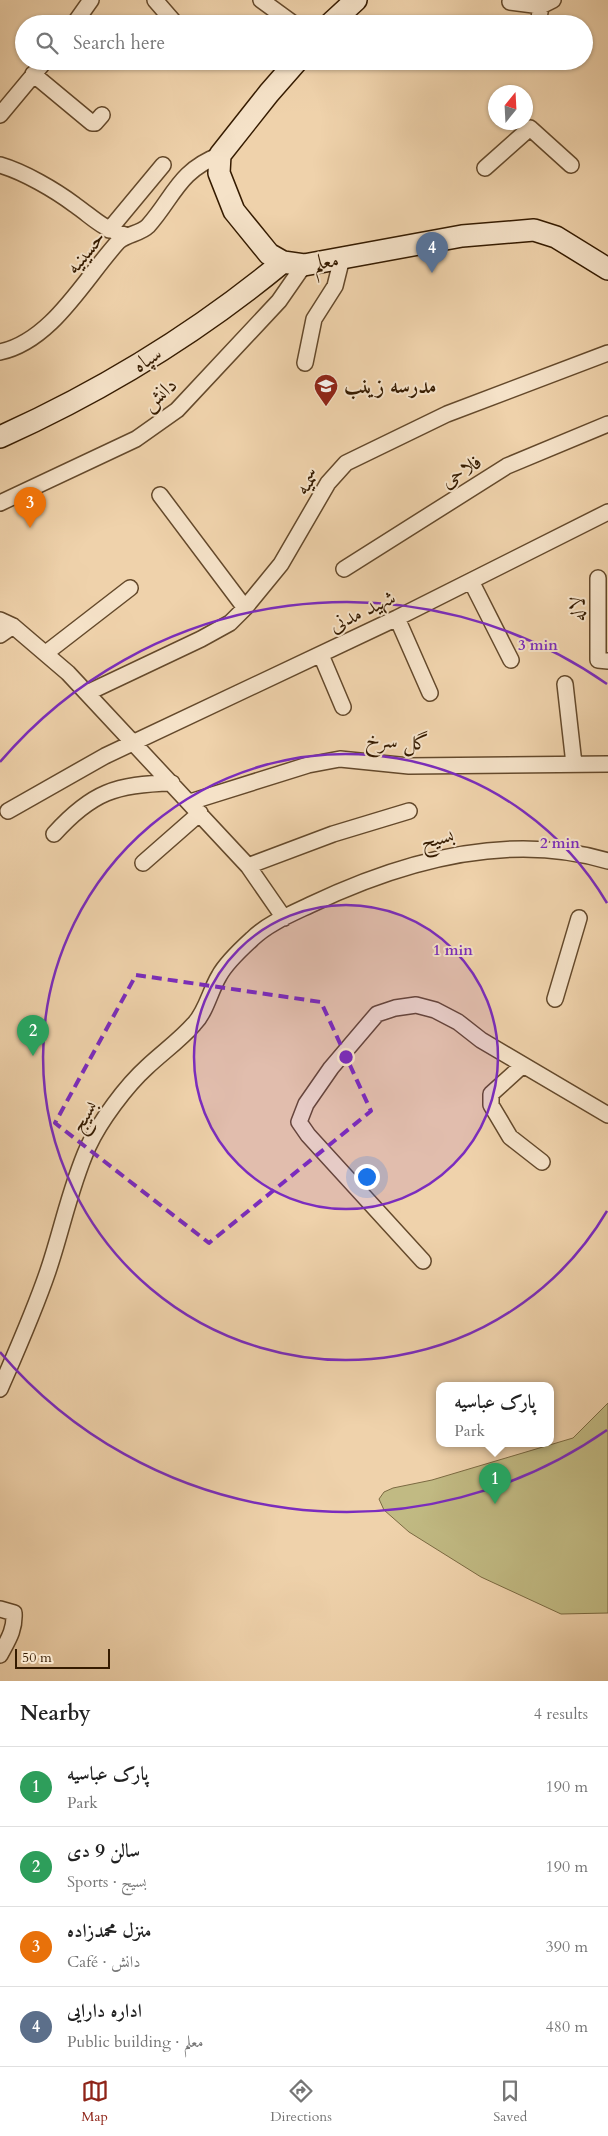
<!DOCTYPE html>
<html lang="en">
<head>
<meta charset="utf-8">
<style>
  :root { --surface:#fff; --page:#f2f2f2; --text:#222; --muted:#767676; --line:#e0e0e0; --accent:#8f2418 }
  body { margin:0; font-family:Cardo,Amiri,serif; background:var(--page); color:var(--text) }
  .compass { position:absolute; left:488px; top:85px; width:45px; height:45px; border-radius:50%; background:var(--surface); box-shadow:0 1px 4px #0004; rotate:18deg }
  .scale { position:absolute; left:15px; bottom:12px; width:95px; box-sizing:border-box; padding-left:5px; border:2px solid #351b00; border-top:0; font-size:14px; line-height:18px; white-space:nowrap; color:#351b00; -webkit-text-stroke:4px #f5e2c8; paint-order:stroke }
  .you { position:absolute; left:366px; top:1176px; width:18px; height:18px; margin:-12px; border:4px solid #fff; border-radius:50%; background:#1a73e8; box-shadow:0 0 0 8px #1a73e833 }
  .badge { display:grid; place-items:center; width:32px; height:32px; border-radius:50%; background:var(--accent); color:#fff; font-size:16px; font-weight:700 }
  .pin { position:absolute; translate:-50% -41px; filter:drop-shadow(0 1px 2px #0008) }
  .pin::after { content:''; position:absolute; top:26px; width:18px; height:15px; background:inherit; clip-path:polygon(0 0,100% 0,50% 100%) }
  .popup { position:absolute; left:436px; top:1382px; width:118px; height:65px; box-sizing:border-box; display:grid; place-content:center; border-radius:10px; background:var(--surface); filter:drop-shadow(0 1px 4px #0005); font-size:16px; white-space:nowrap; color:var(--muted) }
  .popup b { font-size:19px; color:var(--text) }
  .popup::after { content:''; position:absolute; left:50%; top:100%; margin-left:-10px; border:10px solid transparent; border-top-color:var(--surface) }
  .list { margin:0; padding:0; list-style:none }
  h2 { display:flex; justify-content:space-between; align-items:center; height:65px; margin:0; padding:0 20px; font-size:21px }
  h2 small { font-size:16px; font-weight:400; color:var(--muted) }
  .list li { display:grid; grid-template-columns:32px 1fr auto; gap:15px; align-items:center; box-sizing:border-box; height:80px; padding:0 20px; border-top:1px solid var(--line) }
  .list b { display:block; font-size:19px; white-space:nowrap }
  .list p { margin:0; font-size:16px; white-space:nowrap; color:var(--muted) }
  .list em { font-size:16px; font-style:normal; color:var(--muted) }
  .icon { flex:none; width:28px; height:28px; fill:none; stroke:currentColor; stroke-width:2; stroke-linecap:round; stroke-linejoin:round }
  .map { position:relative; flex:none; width:608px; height:1681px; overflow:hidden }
  .search { position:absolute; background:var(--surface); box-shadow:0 1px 4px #0004; left:15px; right:15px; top:15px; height:55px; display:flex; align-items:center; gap:12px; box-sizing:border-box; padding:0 18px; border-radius:28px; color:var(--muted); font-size:19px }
  .sheet { height:385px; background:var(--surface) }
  nav { display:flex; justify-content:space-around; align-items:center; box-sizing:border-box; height:70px; border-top:1px solid var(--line); background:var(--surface); font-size:14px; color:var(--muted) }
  nav a { display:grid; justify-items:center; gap:2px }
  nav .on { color:var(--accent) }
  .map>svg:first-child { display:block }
  .green { fill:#c1ba83; stroke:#7b6a42 }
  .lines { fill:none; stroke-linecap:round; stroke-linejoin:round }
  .street-casing { stroke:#64492b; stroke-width:18 }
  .secondary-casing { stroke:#351b00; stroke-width:24 }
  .street { stroke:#f5e2c8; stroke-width:15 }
  .secondary { stroke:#f5e2c8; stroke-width:21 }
  .marked { fill:none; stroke:#7b2cbf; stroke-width:4; stroke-dasharray:10 6; stroke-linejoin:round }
  .ring { fill:none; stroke:#7b2cbf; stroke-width:2.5 }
  .labels { text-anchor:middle; stroke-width:4; stroke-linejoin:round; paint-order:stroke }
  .street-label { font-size:21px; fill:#351b00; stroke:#f5e2c8 }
  .poi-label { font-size:21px; font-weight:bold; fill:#351b00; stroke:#f5e2c8; text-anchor:start }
  .centre { fill:#7b2cbf; stroke:#f5e2c8; stroke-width:2.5 }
  .ring-label { font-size:15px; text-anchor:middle; font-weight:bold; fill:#7b2cbf; stroke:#f5e2c8; stroke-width:4; stroke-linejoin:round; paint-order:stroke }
</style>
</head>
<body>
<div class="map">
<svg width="608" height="1681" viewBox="0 0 608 1681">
  <rect width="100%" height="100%" fill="#efd2ab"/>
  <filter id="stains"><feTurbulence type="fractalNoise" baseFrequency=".004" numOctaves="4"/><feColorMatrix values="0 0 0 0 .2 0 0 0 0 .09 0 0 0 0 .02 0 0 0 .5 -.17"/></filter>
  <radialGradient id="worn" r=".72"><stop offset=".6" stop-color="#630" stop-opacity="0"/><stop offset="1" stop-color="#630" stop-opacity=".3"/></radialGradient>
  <path class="green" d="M 608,1403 L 608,1613 L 561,1614 L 481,1577 L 409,1532 L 384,1510 L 379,1499 L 384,1492 L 393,1488 L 432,1480 L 573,1438 Z"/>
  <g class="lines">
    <defs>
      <path id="street" d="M 155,0 L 174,22
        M 261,0 L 294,24
        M 510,2 L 541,6 L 553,0
        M 74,24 L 91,0
        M 538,24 L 541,6
        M 33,74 L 92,123 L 95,123 L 102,115
        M 0,115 L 45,61
        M 0,165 C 24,172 55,190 75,205 C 96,220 101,228 128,236
        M 485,168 L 530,128 L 571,165
        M 109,230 L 163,165
        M 0,352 C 52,341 85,278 118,242 C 126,234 140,234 148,226 C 174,197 178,171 220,155
        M 305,363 L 314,319 L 335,286 L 342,258
        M 160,495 L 245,608
        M 0,503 L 136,439 L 177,410 L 279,301 L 304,265
        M 344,569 L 507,466 L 608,424
        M 598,578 L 598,660 L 608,661
        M 471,581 L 511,660
        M 397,618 L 430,693
        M 0,620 L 13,626 L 68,673 L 248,866 L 284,918
        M 0,635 L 13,626
        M 46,653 L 130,588
        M 321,655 L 343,707
        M 565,684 L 574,764
        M 87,693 L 201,639 L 230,623 L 245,608 L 281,564 L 328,483 L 346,463 L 447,414 L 608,353
        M 190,802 L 308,765 L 340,759 L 409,766 L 608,764
        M 8,811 L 105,756 L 397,618 L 608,512
        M 54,834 C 92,792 116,784 172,783
        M 143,863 L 200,813
        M 248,866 L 333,834 L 409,811
        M 555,999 L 579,918
        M 523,1065 L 491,1094 L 491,1105 L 510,1137 L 542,1162
        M 423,1261 L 308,1135 L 299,1122 L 306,1104 L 331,1068 L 377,1014 L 395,1008 L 416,1005 L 435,1010 L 458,1022 L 481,1040 L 608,1115
        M 0,1389 C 17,1350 34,1312 48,1271 C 62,1230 70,1187 88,1147 C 100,1121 126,1086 147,1067 C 163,1052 180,1040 194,1024 C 206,1012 210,991 219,976 C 226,963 241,949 252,939 C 267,924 291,914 310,905 C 402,861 508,831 608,861
        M 0,1609 L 14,1613 C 15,1630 8,1640 0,1655"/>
      <path id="secondary" d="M 330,24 L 356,0
        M 297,61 L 269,93 L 220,155 L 219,173 L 234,211 L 269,254 L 283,262 L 304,265 L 462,236 L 534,230 L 556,237 L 608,269
        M 0,437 C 102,391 197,333 283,262"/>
    </defs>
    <use href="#street" class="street-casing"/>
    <use href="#secondary" class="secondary-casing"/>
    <use href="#street" class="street"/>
    <use href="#secondary" class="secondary"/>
  </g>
  <path class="marked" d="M 136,975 L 321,1002 L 371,1111 L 209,1243 L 55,1123 Z"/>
  <circle cx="346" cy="1057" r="152" fill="#7b2cbf" fill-opacity=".12"/>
  <g class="ring">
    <circle cx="346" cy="1057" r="152"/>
    <path d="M607 1211A303 303 0 1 1 607 903"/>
    <path d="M607 1430A455 455 0 0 1 0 1352M0 762A455 455 0 0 1 607 684"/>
  </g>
  <defs>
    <symbol id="school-pin" viewBox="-11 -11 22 30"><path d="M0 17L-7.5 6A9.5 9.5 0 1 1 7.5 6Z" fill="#8f2418" stroke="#f5e2c8"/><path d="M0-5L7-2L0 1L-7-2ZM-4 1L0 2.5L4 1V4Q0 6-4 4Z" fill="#fff"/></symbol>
  </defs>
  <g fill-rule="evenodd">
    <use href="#school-pin" x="312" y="372" width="28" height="38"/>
  </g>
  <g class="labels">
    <g class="street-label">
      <text transform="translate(85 252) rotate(-51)" y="7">حسینیه</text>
      <text transform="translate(326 261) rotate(-9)" y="7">معلم</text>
      <text transform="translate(147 359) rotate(-33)" y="7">سپاه</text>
      <text transform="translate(159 394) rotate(-40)" y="7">دانش</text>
      <text transform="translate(461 471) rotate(-32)" y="7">فلاحی</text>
      <text transform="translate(307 481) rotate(-57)" y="7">سمیه</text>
      <text transform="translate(577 609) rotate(-90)" y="7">لاله</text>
      <text transform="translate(362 611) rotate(-26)" y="7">شهید مدنی</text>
      <text transform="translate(397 741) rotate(4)" y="7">گل سرخ</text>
      <text transform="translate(437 838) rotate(-13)" y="7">بسیح</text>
      <text transform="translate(83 1116) rotate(-59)" y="7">بسیج</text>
    </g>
    <g class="poi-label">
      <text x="344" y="393">مدرسه زینب</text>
    </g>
  </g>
  <circle cx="346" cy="1057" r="8" class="centre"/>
  <g class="ring-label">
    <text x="538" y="650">3 min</text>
    <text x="560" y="848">2 min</text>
    <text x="453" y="955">1 min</text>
  </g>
  <rect width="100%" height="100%" filter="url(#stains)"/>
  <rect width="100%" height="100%" fill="url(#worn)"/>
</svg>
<svg class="compass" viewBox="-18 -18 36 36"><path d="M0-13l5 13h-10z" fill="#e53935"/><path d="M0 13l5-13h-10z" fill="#767676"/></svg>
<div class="scale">50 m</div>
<div class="you"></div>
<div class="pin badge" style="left:495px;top:1504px;background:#2e9e5b">1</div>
<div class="popup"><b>پارک عباسیه</b>Park</div>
<div class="pin badge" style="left:33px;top:1056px;background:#2e9e5b">2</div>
<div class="pin badge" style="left:30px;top:528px;background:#e8710a">3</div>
<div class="pin badge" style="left:432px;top:273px;background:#5c6f8a">4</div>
<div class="search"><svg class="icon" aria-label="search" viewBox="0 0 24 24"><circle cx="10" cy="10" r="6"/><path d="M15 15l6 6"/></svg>Search here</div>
</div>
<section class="sheet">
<h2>Nearby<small>4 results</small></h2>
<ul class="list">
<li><span class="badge" style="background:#2e9e5b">1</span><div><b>پارک عباسیه</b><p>Park</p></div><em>190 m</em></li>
<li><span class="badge" style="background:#2e9e5b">2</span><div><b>سالن 9 دی</b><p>Sports · بسیج</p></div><em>190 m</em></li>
<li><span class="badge" style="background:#e8710a">3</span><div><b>منزل محمدزاده</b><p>Café · دانش</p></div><em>390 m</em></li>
<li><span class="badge" style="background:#5c6f8a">4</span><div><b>اداره دارایی</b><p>Public building · معلم</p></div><em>480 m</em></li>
</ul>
</section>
<nav>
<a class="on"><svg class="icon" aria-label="map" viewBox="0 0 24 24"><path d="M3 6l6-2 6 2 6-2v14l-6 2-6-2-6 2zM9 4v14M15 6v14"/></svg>Map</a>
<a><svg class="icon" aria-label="directions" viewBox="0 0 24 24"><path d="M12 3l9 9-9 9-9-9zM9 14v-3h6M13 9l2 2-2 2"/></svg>Directions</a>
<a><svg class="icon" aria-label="saved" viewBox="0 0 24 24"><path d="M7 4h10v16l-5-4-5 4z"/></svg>Saved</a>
</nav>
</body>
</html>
